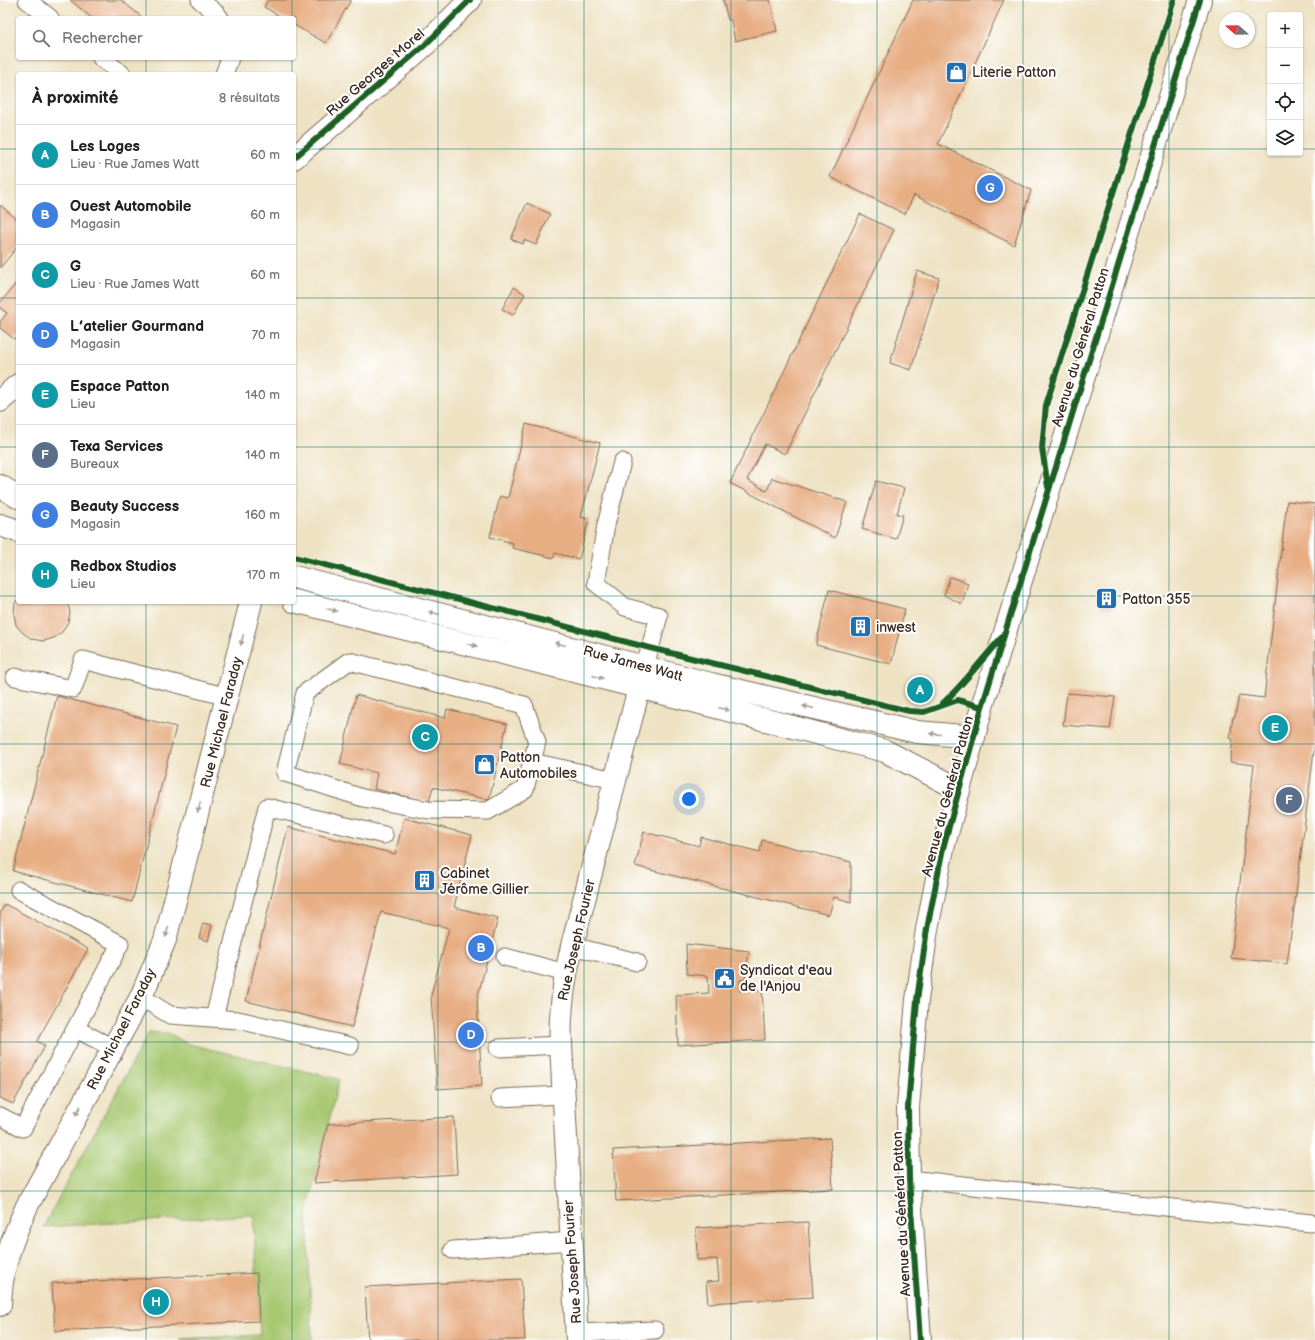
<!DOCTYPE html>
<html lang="fr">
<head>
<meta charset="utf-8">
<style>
  :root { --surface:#fff; --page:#f2f2f2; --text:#202124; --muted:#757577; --line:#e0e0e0; --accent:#ea580c }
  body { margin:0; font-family:"Balsamiq Sans",sans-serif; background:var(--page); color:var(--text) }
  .controls { position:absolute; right:12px; top:12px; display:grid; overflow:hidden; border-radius:4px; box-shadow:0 1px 3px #0004 }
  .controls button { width:36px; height:36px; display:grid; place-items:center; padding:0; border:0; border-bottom:1px solid var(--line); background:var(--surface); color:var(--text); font:20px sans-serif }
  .compass { position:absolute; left:1219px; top:12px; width:36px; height:36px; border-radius:50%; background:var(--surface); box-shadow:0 1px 3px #0004; rotate:290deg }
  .you { position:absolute; left:689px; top:799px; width:14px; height:14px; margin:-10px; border:3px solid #fff; border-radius:50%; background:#1a73e8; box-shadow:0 0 0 6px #1a73e833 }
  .badge { display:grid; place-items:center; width:26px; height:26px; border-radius:50%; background:var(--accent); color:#fff; font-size:13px; font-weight:700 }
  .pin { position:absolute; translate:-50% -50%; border:2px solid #fff; box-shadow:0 1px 4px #0006 }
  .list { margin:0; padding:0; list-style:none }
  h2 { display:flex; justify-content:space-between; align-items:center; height:52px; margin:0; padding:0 16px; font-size:17px }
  h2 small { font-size:13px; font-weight:400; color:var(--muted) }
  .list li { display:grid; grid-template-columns:26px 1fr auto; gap:12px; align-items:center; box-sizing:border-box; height:60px; padding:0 16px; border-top:1px solid var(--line) }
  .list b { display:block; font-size:15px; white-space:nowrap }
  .list p { margin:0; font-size:13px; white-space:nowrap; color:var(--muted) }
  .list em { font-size:13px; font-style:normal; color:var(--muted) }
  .icon { flex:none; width:22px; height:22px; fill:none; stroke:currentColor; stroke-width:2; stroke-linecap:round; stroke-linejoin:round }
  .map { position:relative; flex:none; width:1315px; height:1340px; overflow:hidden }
  .search { position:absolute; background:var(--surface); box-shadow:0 1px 3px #0004; left:16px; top:16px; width:280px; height:44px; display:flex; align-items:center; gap:10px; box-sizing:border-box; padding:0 14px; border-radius:4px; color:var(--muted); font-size:15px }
  .panel { position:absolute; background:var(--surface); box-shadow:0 1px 3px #0004; left:16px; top:72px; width:280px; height:532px; border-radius:4px }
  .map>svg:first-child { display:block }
  .green { fill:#a7c871; stroke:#717948 }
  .building { fill:#e7ae84 }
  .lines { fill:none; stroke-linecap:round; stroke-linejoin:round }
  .lane-casing { stroke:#7a6a58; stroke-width:19 }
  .street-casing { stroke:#7a6a58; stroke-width:24 }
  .secondary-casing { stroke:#7a6a58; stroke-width:24 }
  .lane { stroke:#fff; stroke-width:17 }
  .street { stroke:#fff; stroke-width:22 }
  .secondary { stroke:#fff; stroke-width:22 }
  .cycleway-casing { stroke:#fff; stroke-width:8 }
  .cycleway { stroke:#1b5e20; stroke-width:6 }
  .oneway { fill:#a79f9a }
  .grid { fill:none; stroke:#0f766e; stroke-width:1; stroke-opacity:0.55 }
  .labels { text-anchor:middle; stroke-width:4; stroke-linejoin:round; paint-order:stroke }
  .street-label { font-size:14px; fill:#3b2a1e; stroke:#fff }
  .poi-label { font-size:14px; fill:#3b2a1e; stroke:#fff; text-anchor:start }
</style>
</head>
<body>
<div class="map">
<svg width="1315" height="1340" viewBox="0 0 1315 1340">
  <rect width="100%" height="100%" fill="#fff"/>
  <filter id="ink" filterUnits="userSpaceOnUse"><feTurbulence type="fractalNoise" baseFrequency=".025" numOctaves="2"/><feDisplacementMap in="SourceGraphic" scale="8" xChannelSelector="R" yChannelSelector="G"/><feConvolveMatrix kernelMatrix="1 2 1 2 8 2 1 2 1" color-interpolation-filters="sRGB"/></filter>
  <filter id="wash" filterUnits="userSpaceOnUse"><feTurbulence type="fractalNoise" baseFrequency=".012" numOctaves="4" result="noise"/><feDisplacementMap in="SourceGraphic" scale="16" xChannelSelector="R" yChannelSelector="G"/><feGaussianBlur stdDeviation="0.9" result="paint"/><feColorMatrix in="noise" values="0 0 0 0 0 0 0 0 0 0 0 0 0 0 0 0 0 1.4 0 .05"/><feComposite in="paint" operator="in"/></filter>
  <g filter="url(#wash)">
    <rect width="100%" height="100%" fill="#eee2c3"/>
    <path class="green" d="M 149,1032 L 168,1033 L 188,1044 L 339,1079 L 307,1212 L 312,1340 L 179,1340 L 179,1339 L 260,1335 L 253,1215 L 43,1227 Z"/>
    <g id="blocks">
      <path class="building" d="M 70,0 L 121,0 L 143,18 L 92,18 Z
        M 268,0 L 351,0 L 326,43 L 294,25 L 294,18 L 283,18 L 264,7 Z
        M 723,0 L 770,0 L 777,31 L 735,41 L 731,20 L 728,20 Z
        M 913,0 L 1004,0 L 938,144 L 1031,190 L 1014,245 L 914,195 L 905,214 L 830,177 Z
        M 527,203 L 550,214 L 536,245 L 524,240 L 523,244 L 511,239 Z
        M 0,205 L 18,220 L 18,246 L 0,268 Z
        M 860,214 L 894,230 L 785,454 L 765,444 L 747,480 L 767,491 L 772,478 L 847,502 L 835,538 L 730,483 Z
        M 917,271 L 939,278 L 911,370 L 890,363 Z
        M 18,281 L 18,335 L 14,339 L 0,328 L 0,322 L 7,313 L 0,308 L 0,303 Z
        M 514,287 L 525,294 L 513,315 L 502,309 Z
        M 526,424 L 600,443 L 581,517 L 589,519 L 579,559 L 555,553 L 554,558 L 512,548 L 513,543 L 490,537 L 500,496 L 508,498 Z
        M 876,481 L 904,488 L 897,514 L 903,515 L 896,539 L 862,529 Z
        M 1287,501 L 1315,504 L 1315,743 L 1287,964 L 1231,958 L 1254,765 L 1230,762 L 1233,739 L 1230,738 L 1233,717 L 1235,717 L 1239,695 L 1264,698 Z
        M 950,577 L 968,583 L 962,604 L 944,595 Z
        M 829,590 L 905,609 L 891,664 L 816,645 Z
        M 1103,591 L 1112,592 L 1111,608 L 1101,607 Z
        M 18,599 L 18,602 L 67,602 L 70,612 L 68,622 L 62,632 L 54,638 L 43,641 L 32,639 L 23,633 L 16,625 L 14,614 L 15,603 Z
        M 918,682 L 927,686 L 923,698 L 914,694 Z
        M 1067,693 L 1115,697 L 1110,729 L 1063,725 Z
        M 356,695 L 445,718 L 447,709 L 507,724 L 489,800 L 433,787 L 429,802 L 374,789 L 377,773 L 340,764 Z
        M 57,696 L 176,727 L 132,902 L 13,871 Z
        M 404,818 L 472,835 L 454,907 L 498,918 L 477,999 L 482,1086 L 437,1089 L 431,995 L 449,928 L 381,912 L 352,1027 L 246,1001 L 288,827 L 395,854 Z
        M 644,832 L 699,846 L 701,837 L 760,852 L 762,840 L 851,862 L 851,902 L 834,897 L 829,915 L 635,866 Z
        M 5,904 L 88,949 L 37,1041 L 45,1046 L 13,1104 L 0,1098 L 0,913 Z
        M 203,923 L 212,925 L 208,941 L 199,938 Z
        M 686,944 L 749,951 L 745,980 L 740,980 L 740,991 L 762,990 L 765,1040 L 678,1045 L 676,995 L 709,993 L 708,976 L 687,974 Z
        M 454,1117 L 457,1174 L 314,1183 L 328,1124 Z
        M 830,1138 L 833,1189 L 616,1201 L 613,1150 Z
        M 808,1222 L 813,1297 L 708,1303 L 706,1282 L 719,1281 L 717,1259 L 697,1260 L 696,1228 Z
        M 257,1273 L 259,1321 L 55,1331 L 52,1283 Z
        M 521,1279 L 525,1340 L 368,1340 L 365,1287 Z"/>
    </g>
  </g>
  <g filter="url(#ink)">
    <use href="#blocks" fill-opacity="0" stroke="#7a6a58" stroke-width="1"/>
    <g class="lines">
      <defs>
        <path id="lane" d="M 27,0 L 50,18
          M 200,0 L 216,13 L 220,18
          M 101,58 L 122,74
          M 224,74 L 230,58
          M 622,462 L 606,525 L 596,583 L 625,607 L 659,616 L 645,666
          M 349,661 L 524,705 L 537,742 L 525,789 L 488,811 L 429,810 L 363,798 L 285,773 L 305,693 Z
          M 15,677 L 73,689 L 83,660 L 228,697
          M 532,762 L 615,780
          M 572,946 L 637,962
          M 505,957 L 566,973
          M 141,997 L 170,1015 L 238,1020 L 350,1046
          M 214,1018 L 267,807 L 384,835
          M 76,1029 L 113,1048
          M 498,1048 L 561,1045
          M 500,1098 L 563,1095
          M 0,1116 L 23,1128 L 120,944 L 19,890
          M 909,1179 L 1311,1223
          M 453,1250 L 571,1241
          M 577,1333 L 655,1330"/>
        <path id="street" d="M 0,486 L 18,497
          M 0,525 L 18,531
          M 294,577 L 711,684 L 917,732 L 974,737
          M 294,601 L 674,696 L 885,751 L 959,789
          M 0,1305 C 1,1268 12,1239 27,1206 L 141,997 L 165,940 L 251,602
          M 577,1340 L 561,1045 C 559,1011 564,979 572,946 L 643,673"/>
        <path id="secondary" d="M 294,158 L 426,44 L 470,0
          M 0,401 L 18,385
          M 920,1340 L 909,1179 L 908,1107 L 917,1000 L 927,929 L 943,848 L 982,707 L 1200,0"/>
      </defs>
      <use href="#lane" class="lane-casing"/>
      <use href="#street" class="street-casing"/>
      <use href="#secondary" class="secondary-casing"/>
      <use href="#lane" class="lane"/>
      <use href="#street" class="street"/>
      <use href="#secondary" class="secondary"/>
      <defs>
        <path id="cycleway" d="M 294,158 L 426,44 L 470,0
          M 1048,487 L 1042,448 L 1046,405 L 1174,0
          M 294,557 L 650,648 L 909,711 L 924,712 L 930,710 L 958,700 L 982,707
          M 942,704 C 964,684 982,659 1002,637
          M 920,1340 L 909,1179 L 908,1107 L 917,1000 L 927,929 L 943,848 L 982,707 L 1200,0"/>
      </defs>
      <use href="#cycleway" class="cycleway-casing"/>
      <use href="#cycleway" class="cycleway"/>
    </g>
    <defs><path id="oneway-solid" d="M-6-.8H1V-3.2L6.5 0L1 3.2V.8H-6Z"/></defs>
    <g class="oneway">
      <use href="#oneway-solid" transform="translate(332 610) rotate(14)"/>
      <use href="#oneway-solid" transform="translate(434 613) rotate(-166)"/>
      <use href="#oneway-solid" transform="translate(242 640) rotate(104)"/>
      <use href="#oneway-solid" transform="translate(560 644) rotate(-166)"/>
      <use href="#oneway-solid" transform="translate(472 645) rotate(14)"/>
      <use href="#oneway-solid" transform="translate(598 677) rotate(14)"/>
      <use href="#oneway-solid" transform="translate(808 707) rotate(-167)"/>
      <use href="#oneway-solid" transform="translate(724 709) rotate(15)"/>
      <use href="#oneway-solid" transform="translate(935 734) rotate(-175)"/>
      <use href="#oneway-solid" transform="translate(199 807) rotate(105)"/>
      <use href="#oneway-solid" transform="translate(167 932) rotate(105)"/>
      <use href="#oneway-solid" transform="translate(78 1111) rotate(119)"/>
    </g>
  </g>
  <path class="grid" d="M 146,0 L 146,18M 292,0 L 292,18M 438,0 L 438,1340M 584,0 L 584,1340M 731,0 L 731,1340M 877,0 L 877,1340M 1023,0 L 1023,1340M 1169,0 L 1169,1340M 146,58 L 146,74M 292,58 L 292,74M 0,149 L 18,149M 294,149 L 1270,149M 1300,149 L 1315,149M 0,298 L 18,298M 294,298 L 1315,298M 0,447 L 18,447M 294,447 L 1315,447M 0,596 L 18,596M 294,596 L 1315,596M 146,602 L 146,1340M 292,602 L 292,1340M 0,744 L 1315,744M 0,893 L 1315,893M 0,1042 L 1315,1042M 0,1191 L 1315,1191"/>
  <defs>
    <symbol id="shop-square" viewBox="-11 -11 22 22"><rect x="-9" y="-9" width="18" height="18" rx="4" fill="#1f6fb2" stroke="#fff"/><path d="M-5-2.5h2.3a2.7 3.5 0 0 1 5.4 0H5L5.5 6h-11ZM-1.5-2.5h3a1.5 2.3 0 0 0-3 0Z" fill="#fff"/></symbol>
    <symbol id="building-square" viewBox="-11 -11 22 22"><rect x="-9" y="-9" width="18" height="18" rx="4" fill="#1f6fb2" stroke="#fff"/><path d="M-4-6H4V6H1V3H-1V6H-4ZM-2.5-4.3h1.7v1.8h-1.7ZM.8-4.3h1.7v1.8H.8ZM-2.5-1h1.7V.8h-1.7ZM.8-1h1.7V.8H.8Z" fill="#fff"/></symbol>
    <symbol id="civic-square" viewBox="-11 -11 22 22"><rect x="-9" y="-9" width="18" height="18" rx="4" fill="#1f6fb2" stroke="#fff"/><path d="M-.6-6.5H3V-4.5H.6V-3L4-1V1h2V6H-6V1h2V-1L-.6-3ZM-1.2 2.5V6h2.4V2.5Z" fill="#fff"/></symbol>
  </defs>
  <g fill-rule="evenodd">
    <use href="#shop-square" x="944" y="60" width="25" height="25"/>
    <use href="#building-square" x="1094" y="586" width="25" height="25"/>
    <use href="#building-square" x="848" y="614" width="25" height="25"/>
    <use href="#shop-square" x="472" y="752" width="25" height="25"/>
    <use href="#building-square" x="412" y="868" width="25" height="25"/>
    <use href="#civic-square" x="712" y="966" width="25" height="25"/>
  </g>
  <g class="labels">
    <g class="street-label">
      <text transform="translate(375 72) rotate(-41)" y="5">Rue Georges Morel</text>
      <text transform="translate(1080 347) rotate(-73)" y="5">Avenue du Général Patton</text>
      <text transform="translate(633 663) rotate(15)" y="5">Rue James Watt</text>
      <text transform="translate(221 722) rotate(-76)" y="5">Rue Michael Faraday</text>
      <text transform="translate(947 796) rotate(-75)" y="5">Avenue du Général Patton</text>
      <text transform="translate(576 940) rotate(-77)" y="5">Rue Joseph Fourier</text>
      <text transform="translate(121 1029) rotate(-63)" y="5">Rue Michael Faraday</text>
      <text transform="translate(901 1214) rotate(-93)" y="5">Avenue du Général Patton</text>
      <text transform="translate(572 1262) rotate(-94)" y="5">Rue Joseph Fourier</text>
    </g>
    <g class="poi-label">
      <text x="972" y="77">Literie Patton</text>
      <text x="1122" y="604">Patton 355</text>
      <text x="876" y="632">inwest</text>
      <text x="500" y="762">Patton<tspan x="500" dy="16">Automobiles</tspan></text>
      <text x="440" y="878">Cabinet<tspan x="440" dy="16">Jérôme Gillier</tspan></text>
      <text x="740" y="975">Syndicat d'eau<tspan x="740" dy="16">de l'Anjou</tspan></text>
    </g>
  </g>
</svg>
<div class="controls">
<button>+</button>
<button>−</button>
<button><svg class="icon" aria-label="locate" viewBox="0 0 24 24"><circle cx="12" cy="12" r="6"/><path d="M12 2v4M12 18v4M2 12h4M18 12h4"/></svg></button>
<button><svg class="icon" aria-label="layers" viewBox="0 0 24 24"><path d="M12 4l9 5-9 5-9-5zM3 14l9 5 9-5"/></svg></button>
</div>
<svg class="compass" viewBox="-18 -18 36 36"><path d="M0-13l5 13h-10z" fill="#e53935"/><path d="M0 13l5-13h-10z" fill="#757577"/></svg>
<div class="you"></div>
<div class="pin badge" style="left:920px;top:690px;background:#0f9aa8">A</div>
<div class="pin badge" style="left:481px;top:948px;background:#3f7fe0">B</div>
<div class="pin badge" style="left:425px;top:737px;background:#0f9aa8">C</div>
<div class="pin badge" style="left:471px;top:1035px;background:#3f7fe0">D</div>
<div class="pin badge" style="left:1275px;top:728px;background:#0f9aa8">E</div>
<div class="pin badge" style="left:1289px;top:800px;background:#5c6f8a">F</div>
<div class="pin badge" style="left:990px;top:188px;background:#3f7fe0">G</div>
<div class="pin badge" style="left:156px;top:1302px;background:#0f9aa8">H</div>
<div class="search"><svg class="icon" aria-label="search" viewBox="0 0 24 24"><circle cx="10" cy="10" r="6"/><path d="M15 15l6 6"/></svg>Rechercher</div>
<section class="panel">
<h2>À proximité<small>8 résultats</small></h2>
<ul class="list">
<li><span class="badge" style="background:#0f9aa8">A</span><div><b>Les Loges</b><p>Lieu · Rue James Watt</p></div><em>60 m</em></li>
<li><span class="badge" style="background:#3f7fe0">B</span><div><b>Ouest Automobile</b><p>Magasin</p></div><em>60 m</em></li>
<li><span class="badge" style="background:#0f9aa8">C</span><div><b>G</b><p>Lieu · Rue James Watt</p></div><em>60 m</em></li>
<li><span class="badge" style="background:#3f7fe0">D</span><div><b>L’atelier Gourmand</b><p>Magasin</p></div><em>70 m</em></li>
<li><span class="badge" style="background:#0f9aa8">E</span><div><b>Espace Patton</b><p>Lieu</p></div><em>140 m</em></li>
<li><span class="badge" style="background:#5c6f8a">F</span><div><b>Texa Services</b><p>Bureaux</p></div><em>140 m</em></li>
<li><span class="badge" style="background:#3f7fe0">G</span><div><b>Beauty Success</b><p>Magasin</p></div><em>160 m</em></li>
<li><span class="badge" style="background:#0f9aa8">H</span><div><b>Redbox Studios</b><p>Lieu</p></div><em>170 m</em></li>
</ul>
</section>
</div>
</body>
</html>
